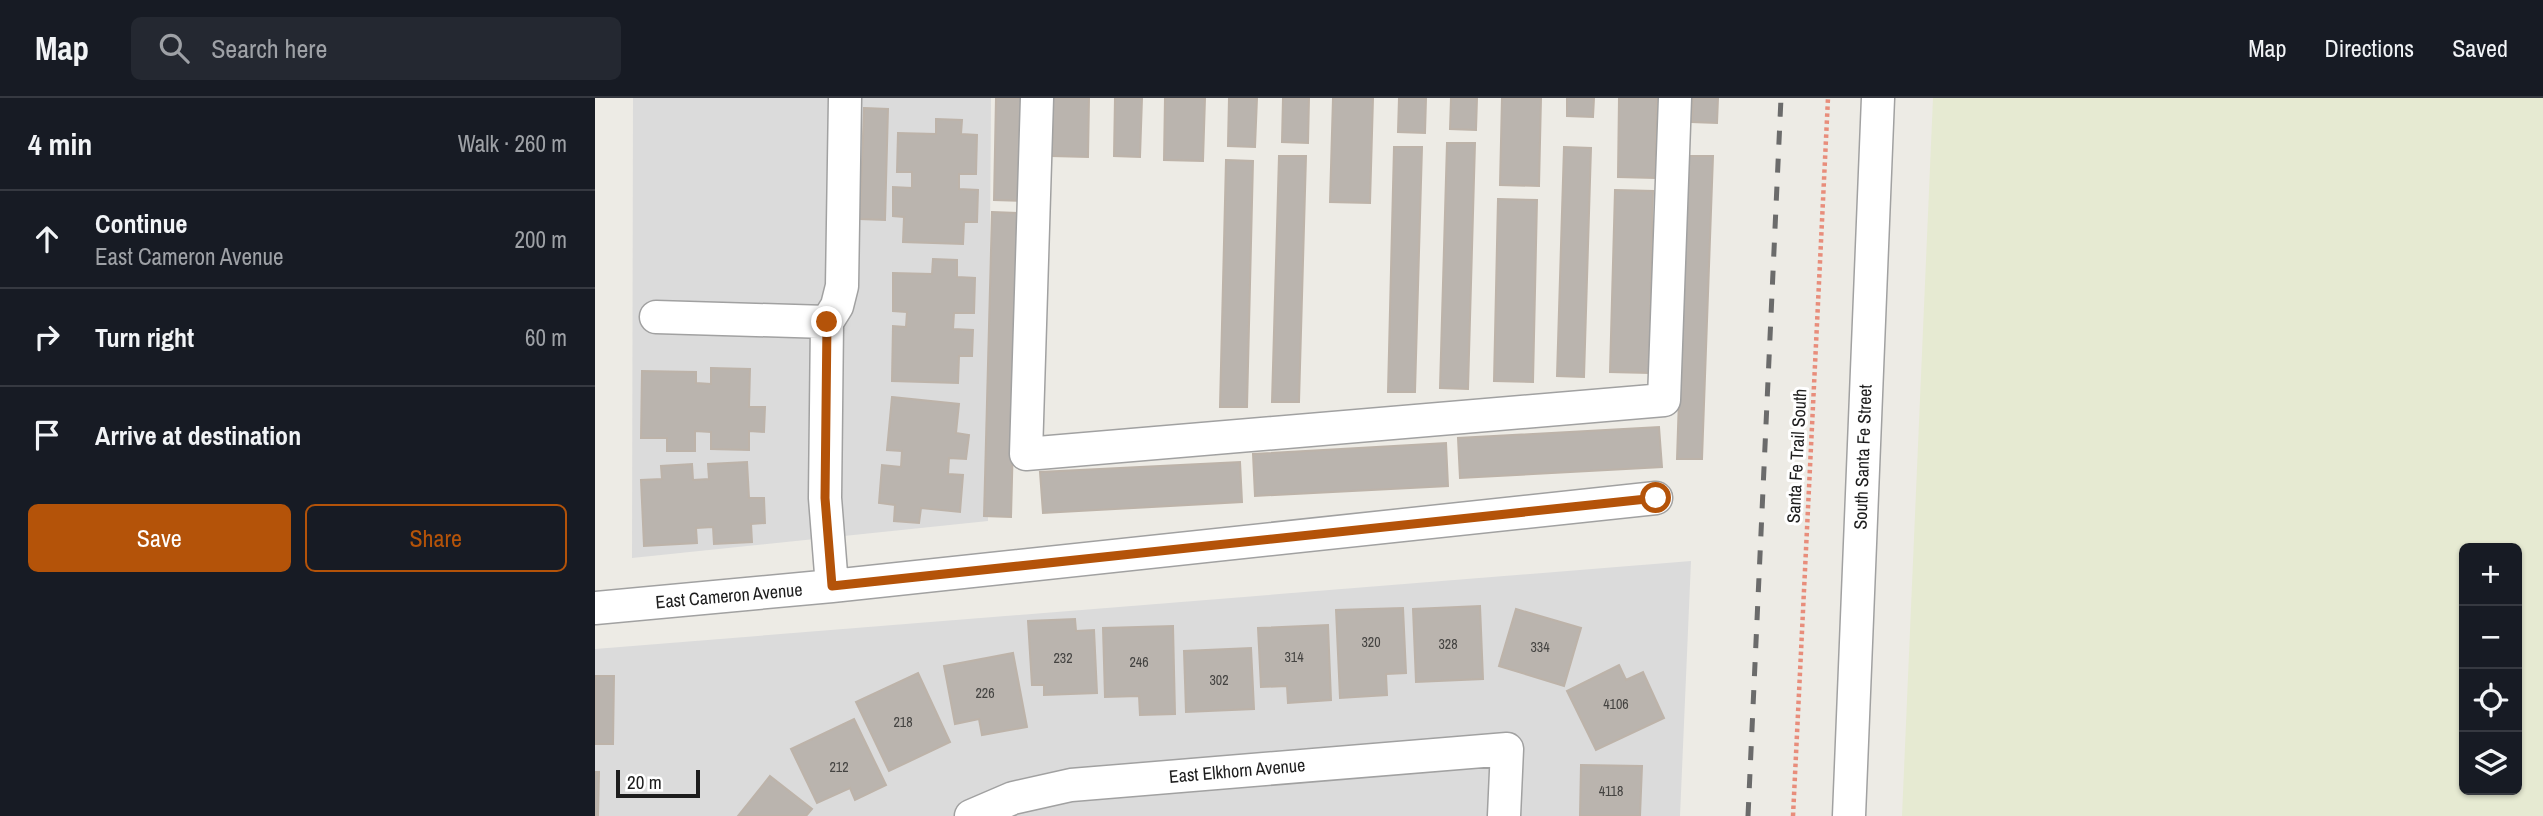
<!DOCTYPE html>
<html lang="en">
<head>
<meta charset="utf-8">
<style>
  :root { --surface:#171b24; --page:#242831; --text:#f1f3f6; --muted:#9ea1a6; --line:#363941; --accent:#b45309 }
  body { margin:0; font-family:"Archivo Narrow",sans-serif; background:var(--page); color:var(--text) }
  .controls { position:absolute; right:21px; bottom:21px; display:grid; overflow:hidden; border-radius:10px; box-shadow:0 2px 5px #0004 }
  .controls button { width:63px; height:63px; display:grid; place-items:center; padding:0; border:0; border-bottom:2px solid var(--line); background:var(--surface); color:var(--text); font:35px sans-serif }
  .scale { position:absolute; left:21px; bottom:18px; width:84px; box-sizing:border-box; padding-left:7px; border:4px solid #1d1d1d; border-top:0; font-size:19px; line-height:24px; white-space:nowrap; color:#1d1d1d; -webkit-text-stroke:5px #fff; paint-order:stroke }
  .stop { position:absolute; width:21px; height:21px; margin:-16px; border:5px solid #b45309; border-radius:50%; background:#fff }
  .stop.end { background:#b45309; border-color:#fff; box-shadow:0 2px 7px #0008 }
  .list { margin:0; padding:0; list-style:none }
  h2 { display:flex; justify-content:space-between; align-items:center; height:91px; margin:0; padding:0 28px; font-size:30px }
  h2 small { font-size:23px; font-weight:400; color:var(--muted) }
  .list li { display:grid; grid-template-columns:46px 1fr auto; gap:21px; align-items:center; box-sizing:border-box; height:98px; padding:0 28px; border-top:2px solid var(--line) }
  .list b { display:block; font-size:26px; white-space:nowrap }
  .list p { margin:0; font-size:23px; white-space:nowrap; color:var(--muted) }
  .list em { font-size:23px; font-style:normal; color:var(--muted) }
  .actions { display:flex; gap:14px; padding:21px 28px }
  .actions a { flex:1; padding:16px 0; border:2px solid var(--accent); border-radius:10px; text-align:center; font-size:24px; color:var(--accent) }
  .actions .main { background:var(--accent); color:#fff }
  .icon { flex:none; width:38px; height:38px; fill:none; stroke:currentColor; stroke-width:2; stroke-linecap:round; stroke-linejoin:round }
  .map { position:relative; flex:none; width:1948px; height:718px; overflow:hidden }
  header { display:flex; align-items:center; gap:42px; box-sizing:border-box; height:98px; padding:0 35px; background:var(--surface); border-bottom:2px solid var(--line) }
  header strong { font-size:33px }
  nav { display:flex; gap:38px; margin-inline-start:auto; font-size:24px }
  .search { width:490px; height:63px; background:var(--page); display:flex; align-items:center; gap:18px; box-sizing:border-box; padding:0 24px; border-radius:10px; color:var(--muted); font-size:26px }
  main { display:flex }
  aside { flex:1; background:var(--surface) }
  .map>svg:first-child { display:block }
  .residential { fill:#dbdbdb }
  .farmland { fill:#e6ead2; fill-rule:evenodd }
  .building { fill:#bab4ae; stroke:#bdb3a9; stroke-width:2 }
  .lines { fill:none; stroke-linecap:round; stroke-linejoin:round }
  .minor-casing { stroke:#a1a1a1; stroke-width:35 }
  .path { stroke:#e88d7b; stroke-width:4.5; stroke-dasharray:3.5 3.5; stroke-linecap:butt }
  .minor { stroke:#fff; stroke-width:32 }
  .rail { stroke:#6b6b6b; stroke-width:5; stroke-dasharray:14 14; stroke-linecap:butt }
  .route { stroke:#b45309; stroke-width:9 }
  .labels { text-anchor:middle; stroke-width:6; stroke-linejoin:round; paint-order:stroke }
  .number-label { font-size:14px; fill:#444341 }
  .street-label { font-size:18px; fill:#1d1d1d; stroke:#fff }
</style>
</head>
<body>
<header>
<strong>Map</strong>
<div class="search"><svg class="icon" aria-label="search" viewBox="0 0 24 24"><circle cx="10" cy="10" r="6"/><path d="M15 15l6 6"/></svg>Search here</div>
<nav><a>Map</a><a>Directions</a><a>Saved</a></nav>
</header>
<main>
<aside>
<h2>4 min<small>Walk · 260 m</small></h2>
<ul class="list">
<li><svg class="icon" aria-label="ahead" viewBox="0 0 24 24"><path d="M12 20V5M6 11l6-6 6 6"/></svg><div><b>Continue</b><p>East Cameron Avenue</p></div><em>200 m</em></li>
<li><svg class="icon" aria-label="right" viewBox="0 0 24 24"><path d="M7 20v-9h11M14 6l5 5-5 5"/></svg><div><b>Turn right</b></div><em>60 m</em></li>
<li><svg class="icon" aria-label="arrive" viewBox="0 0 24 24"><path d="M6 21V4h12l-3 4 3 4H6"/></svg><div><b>Arrive at destination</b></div></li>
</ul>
<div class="actions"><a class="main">Save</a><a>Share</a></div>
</aside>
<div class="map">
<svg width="1948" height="718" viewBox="0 0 1948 718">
  <rect width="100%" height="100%" fill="#edebe5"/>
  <path class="residential" d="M 38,0 L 396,0 L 393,423 L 37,460 Z
    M 1096,463 L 1085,718 L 0,718 L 0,551 Z"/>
  <path class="farmland" d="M 1338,0 L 1948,0 L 1948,718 L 1307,718 ZM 1869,450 L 1922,450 L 1922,692 L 1869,692 Z"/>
  <path class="building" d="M 401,0 L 430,0 L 427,103 L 399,102 Z
    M 458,0 L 494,0 L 493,59 L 457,58 Z
    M 520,0 L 547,0 L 545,59 L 519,58 Z
    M 570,0 L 610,0 L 608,63 L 569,62 Z
    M 634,0 L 662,0 L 660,49 L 633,48 Z
    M 688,0 L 714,0 L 713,45 L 687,44 Z
    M 738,0 L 778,0 L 775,105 L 735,104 Z
    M 804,0 L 831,0 L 830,35 L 803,34 Z
    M 856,0 L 882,0 L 881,32 L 855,31 Z
    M 907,0 L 946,0 L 944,88 L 905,87 Z
    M 972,0 L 999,0 L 998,19 L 972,18 Z
    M 1024,0 L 1062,0 L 1060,80 L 1023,79 Z
    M 1098,0 L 1123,0 L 1122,25 L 1097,24 Z
    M 269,10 L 293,11 L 290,122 L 265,121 Z
    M 341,21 L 367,22 L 366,36 L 382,37 L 381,76 L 364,76 L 364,91 L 383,92 L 382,124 L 369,124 L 368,146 L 308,144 L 309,119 L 298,118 L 298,89 L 317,90 L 317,74 L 302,74 L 303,35 L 341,36 Z
    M 852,45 L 880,45 L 873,291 L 845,290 Z
    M 799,49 L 827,49 L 820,294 L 793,294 Z
    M 969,49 L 996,50 L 989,279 L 962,278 Z
    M 684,58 L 711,58 L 704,304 L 677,304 Z
    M 1092,58 L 1118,58 L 1107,361 L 1082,361 Z
    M 631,62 L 658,63 L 652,309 L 625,309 Z
    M 1020,92 L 1058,93 L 1054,275 L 1015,274 Z
    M 903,101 L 942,102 L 938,284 L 899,283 Z
    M 397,114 L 424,115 L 416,419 L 389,418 Z
    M 338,161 L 362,162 L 362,179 L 380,180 L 379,215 L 359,215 L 358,231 L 378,232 L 377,258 L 364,258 L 363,285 L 297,283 L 298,228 L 311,229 L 312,214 L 298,213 L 298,175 L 337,176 Z
    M 116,270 L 155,271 L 154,309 L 170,309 L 169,334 L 154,333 L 154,352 L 116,351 L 116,334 L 100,333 L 100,353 L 72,353 L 72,340 L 46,340 L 47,273 L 101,274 L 101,285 L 116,286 Z
    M 297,299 L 364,306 L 361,335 L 374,337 L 371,361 L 354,360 L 353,376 L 368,377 L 365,414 L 326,410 L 324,425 L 299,423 L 300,407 L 284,405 L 287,367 L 306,369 L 307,353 L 292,352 Z
    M 1064,329 L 1067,369 L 865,380 L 863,340 Z
    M 851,345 L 853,388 L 660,398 L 658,356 Z
    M 152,364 L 154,400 L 169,400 L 170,425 L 156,426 L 157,444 L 119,446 L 118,429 L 101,430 L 102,445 L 49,448 L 46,382 L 67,381 L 66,368 L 97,366 L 98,382 L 114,381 L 113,366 Z
    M 645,364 L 647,404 L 448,415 L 445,374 Z
    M 885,508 L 888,581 L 821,584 L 818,511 Z
    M 808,510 L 811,575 L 791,576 L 792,597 L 745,600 L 741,512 Z
    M 921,511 L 986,530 L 969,588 L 904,568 Z
    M 480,521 L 481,533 L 499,532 L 502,595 L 449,597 L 449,587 L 437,587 L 433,523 Z
    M 733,527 L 736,602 L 693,605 L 692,588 L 666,589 L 663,530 Z
    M 578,528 L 580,616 L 545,617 L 544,598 L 510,599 L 508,530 Z
    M 656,550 L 659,611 L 591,614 L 589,553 Z
    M 418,555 L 432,629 L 387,637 L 384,621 L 360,626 L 349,568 Z
    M 1024,567 L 1031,582 L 1048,574 L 1069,620 L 1001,652 L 972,593 Z
    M 323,575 L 355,644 L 294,673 L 261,604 Z
    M 0,578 L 19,578 L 18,646 L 0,646 Z
    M 259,621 L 291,687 L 260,702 L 255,690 L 222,705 L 196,651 Z
    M 986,667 L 1047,668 L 1045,718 L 985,718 Z
    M 0,674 L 4,674 L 3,718 L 0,718 Z
    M 175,678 L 217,711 L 211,718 L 143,718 Z"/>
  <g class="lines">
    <defs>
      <path id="minor" d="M 442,0 L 431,356 L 1069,302 L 1080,0
        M 61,219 L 232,224
        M 237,488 L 230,400 L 232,224 L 242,208 L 247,188 L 250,0
        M 0,510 L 237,488 L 1061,400
        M 376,718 L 418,700 L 476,687 L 912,651 L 909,718
        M 1254,718 L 1283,0"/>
    </defs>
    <use href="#minor" class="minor-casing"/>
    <path class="path" d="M 1198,718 L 1233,0"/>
    <use href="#minor" class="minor"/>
    <path class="rail" d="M 1153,718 L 1186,0"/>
  </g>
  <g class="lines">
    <path class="route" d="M 232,224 L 230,400 L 237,488 L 1061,400"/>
  </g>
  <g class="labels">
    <g class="number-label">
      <text x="776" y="549">320</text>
      <text x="853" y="551">328</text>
      <text x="945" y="554">334</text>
      <text x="699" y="564">314</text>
      <text x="468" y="565">232</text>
      <text x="544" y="569">246</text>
      <text x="624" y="587">302</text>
      <text x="390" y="600">226</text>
      <text x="1021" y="611">4106</text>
      <text x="308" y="629">218</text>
      <text x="244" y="674">212</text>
      <text x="1016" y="698">4118</text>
    </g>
    <g class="street-label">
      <text transform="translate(1202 358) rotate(-87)" y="6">Santa Fe Trail South</text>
      <text transform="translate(1268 359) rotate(-88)" y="6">South Santa Fe Street</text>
      <text transform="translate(134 498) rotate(-5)" y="6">East Cameron Avenue</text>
      <text transform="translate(642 673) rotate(-5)" y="6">East Elkhorn Avenue</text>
    </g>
  </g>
</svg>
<div class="controls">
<button>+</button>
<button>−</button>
<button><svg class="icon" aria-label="locate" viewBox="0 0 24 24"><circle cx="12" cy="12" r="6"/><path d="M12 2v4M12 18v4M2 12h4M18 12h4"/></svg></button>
<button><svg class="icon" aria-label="layers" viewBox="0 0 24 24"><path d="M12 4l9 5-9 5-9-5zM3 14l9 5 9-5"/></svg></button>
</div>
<div class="scale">20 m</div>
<div class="stop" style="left:1061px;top:400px"></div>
<div class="stop end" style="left:232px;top:224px"></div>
</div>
</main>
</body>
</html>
